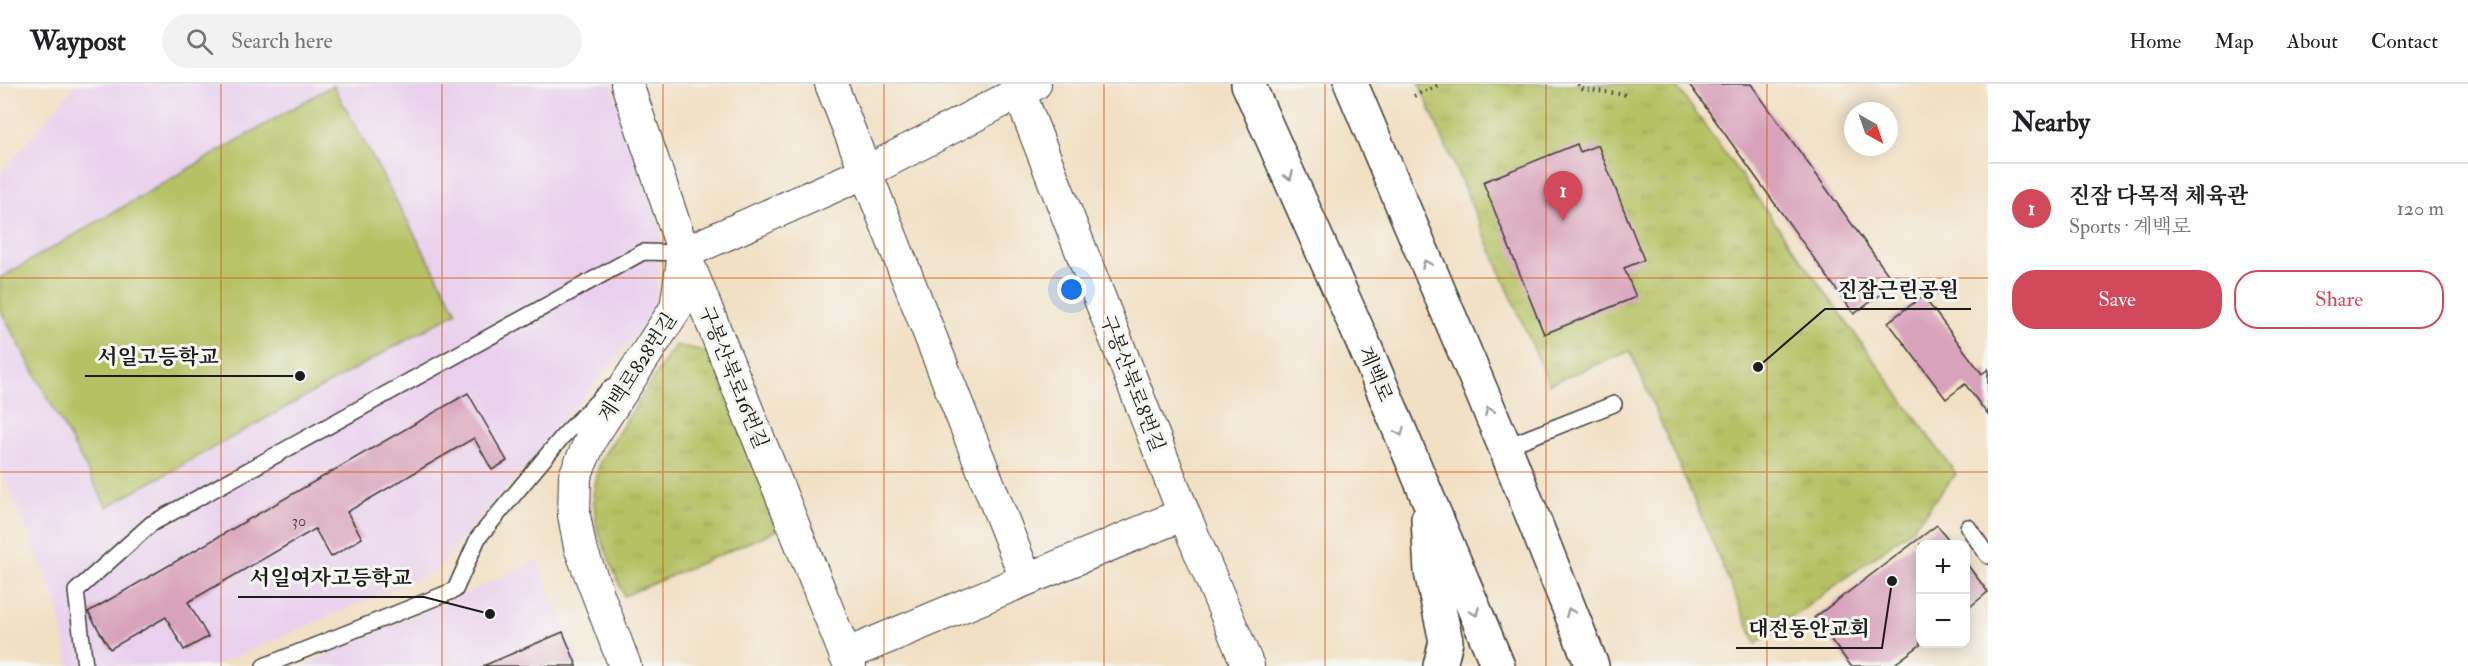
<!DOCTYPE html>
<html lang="en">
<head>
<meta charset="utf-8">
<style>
  :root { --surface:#fff; --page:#f2f2f2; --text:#202124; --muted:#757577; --line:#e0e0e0; --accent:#d1495b }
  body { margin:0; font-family:"IM FELL Double Pica","Noto Serif KR",serif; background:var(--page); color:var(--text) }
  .controls { position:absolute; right:18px; bottom:18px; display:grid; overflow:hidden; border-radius:12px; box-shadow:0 3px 15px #0003 }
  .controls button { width:54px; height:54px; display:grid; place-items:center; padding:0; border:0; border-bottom:2px solid var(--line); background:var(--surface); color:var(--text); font:30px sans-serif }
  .compass { position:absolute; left:1844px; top:18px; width:54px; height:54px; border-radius:50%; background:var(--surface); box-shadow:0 3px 15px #0003; rotate:140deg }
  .you { position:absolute; left:1072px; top:206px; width:21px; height:21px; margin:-15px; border:4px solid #fff; border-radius:50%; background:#1a73e8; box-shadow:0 0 0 9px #1a73e833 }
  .badge { display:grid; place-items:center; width:39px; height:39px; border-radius:50%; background:var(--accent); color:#fff; font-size:20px; font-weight:700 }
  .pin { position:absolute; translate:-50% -50px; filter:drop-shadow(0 2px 3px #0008) }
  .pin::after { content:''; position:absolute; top:32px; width:21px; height:18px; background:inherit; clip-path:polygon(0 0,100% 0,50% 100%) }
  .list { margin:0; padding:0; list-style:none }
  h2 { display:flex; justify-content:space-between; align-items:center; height:78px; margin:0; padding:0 24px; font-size:26px }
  h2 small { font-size:20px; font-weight:400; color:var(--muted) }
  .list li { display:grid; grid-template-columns:39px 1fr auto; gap:18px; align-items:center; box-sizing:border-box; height:90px; padding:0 24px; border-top:2px solid var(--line) }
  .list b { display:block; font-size:22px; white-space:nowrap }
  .list p { margin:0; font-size:20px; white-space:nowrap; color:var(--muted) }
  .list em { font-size:20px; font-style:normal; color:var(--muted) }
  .actions { display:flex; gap:12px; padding:18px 24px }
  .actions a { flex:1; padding:14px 0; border:2px solid var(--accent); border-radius:24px; text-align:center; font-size:21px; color:var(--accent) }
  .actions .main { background:var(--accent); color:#fff }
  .icon { flex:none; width:33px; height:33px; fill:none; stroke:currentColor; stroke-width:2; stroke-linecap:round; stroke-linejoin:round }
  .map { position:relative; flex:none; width:1988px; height:582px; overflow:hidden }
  header { display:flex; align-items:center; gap:36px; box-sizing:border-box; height:84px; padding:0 30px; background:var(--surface); border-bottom:2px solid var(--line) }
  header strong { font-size:28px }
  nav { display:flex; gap:33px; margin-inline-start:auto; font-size:21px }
  .search { width:420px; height:54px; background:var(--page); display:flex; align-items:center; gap:15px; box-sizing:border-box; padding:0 21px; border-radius:33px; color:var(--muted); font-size:22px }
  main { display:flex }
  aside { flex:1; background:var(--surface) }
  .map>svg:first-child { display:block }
  .built { fill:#e9d1ed }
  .grass { fill:url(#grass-tufts); stroke:#686e40; stroke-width:1.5 }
  .pitch { fill:#b5c163; stroke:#686e40; stroke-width:1.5 }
  .building { fill:#d8a2ba }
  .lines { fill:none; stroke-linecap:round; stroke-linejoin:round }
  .lane-casing { stroke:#3c3935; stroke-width:18 }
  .street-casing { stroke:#3c3935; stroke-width:34 }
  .primary-casing { stroke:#3c3935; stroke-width:36 }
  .path { stroke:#3c3935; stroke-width:4; stroke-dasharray:1.5 4.5; stroke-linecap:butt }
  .lane { stroke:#fff; stroke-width:15 }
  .street { stroke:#fff; stroke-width:32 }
  .primary { stroke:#fff; stroke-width:33 }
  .oneway { stroke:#999 }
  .grid { fill:none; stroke:#d4530e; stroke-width:1.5; stroke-opacity:0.55 }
  .labels { text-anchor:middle; stroke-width:6; stroke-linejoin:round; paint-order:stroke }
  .number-label { font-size:16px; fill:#4b3e44 }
  .street-label { font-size:20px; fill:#1c1c1c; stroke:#f6f6f2 }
  .leader { fill:none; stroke:#1c1c1c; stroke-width:2 }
  .callout-dot { fill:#1c1c1c; stroke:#f6f6f2; stroke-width:2 }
  .callout-label { font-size:21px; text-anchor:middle; font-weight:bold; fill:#1c1c1c; stroke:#f6f6f2; stroke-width:6; stroke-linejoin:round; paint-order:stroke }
</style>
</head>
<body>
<header>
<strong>Waypost</strong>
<div class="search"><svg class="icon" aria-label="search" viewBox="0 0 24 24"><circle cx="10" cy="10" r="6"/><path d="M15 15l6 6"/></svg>Search here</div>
<nav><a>Home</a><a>Map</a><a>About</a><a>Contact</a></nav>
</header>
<main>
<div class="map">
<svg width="1988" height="582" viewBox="0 0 1988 582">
  <defs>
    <pattern id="grass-tufts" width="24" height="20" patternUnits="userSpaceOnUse" patternTransform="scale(1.5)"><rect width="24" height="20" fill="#b5c163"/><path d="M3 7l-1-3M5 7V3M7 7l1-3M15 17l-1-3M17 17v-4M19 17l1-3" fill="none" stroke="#9ba555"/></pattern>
  </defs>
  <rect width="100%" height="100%" fill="#f6f6f2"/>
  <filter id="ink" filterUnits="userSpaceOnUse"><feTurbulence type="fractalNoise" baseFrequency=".0167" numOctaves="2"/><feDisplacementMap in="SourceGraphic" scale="12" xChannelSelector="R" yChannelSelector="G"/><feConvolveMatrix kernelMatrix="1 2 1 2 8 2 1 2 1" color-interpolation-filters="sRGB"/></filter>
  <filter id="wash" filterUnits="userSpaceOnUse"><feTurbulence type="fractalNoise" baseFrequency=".008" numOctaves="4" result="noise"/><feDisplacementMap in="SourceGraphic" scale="24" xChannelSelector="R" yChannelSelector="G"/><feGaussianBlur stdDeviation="1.35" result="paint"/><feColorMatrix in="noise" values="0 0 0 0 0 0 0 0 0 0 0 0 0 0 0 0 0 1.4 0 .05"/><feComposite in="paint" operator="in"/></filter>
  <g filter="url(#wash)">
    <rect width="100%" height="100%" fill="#f1e0c4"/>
    <path class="built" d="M 76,0 L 611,0 L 661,148 L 655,228 L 438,485 L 214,582 L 69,582 L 57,519 L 0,384 L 0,90 Z
      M 537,477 L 582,582 L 303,582 Z"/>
    <path class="grass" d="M 1419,0 L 1675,0 L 1956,390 L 1912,445 L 1756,560 L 1630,267 L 1549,300 Z
      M 675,261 L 710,268 L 780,445 L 624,512 L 597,445 L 593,410 L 600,377 Z"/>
    <path class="pitch" d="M 333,1 L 457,228 L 107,423 L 0,225 L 0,194 Z"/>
    <g id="blocks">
      <path class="building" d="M 1689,0 L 1751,0 L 1895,200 L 1854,230 Z
        M 1577,60 L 1580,68 L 1598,61 L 1644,176 L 1624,184 L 1636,213 L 1544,250 L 1483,98 Z
        M 1923,212 L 1982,290 L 1988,285 L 1988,331 L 1965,300 L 1946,315 L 1888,238 Z
        M 468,309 L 507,377 L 492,386 L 474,354 L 347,428 L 362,454 L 331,473 L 315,445 L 188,518 L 208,553 L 184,566 L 166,533 L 110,565 L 88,528 Z
        M 1937,441 L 1952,460 L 1920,460 L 1920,561 L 1892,582 L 1851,582 L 1814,534 Z
        M 1966,479 L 1988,508 L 1966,526 Z
        M 563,548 L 577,582 L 483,582 Z"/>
    </g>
  </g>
  <g filter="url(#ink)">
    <use href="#blocks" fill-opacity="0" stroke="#3c3935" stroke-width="1.5"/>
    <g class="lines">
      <defs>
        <path id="lane" d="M 1505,363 L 1614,320
          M 1968,443 L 1988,472
          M 85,582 L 76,507 L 151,440 L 643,168 L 684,169
          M 264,582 L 455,506 L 478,454 L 563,352 L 611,303"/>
        <path id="street" d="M 627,0 L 684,169 L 850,582
          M 831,0 L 1026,495
          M 1016,0 L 1184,430 L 1248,582
          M 845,571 L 1184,430
          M 625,582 L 580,463 L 574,431 L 575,392 L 592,353 L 676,224 L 684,169 L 866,88 L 1035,0"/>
        <path id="primary" d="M 1248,0 L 1365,263 L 1498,582
          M 1351,0 L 1505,363 L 1592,582
          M 1428,435 L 1431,488 L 1446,557 L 1440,582"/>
      </defs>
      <use href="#lane" class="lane-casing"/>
      <use href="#street" class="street-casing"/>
      <use href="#primary" class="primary-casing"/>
      <path class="path" d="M 1578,0 L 1583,5 L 1627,11
        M 1414,12 L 1440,0"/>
      <use href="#lane" class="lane"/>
      <use href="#street" class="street"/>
      <use href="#primary" class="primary"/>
    </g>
    <defs><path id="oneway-chevron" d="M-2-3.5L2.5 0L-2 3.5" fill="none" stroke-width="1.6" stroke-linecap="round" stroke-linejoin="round" transform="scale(1.5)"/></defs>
    <g class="oneway">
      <use href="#oneway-chevron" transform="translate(1289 92) rotate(66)"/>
      <use href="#oneway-chevron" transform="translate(1426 180) rotate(-113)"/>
      <use href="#oneway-chevron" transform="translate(1489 327) rotate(-113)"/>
      <use href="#oneway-chevron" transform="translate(1400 348) rotate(67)"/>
      <use href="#oneway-chevron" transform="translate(1475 528) rotate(67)"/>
      <use href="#oneway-chevron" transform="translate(1570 528) rotate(-112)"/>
    </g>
  </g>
  <path class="grid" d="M 221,0 L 221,582M 442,0 L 442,582M 663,0 L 663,582M 884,0 L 884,582M 1104,0 L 1104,582M 1325,0 L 1325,582M 1546,0 L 1546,582M 1767,0 L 1767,582M 0,194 L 1988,194M 0,388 L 1988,388"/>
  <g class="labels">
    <g class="number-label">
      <text x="299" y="442">30</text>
    </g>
    <g class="street-label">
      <text transform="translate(637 283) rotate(-57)" y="7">계백로828번길</text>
      <text transform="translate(1376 290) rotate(67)" y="7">계백로</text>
      <text transform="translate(734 293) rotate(68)" y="7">구봉산북로16번길</text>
      <text transform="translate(1133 299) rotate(69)" y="7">구봉산북로8번길</text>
    </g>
  </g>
  <path class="leader" d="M1758 283L1825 225H1971M300 292L231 292H85M490 530L424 513H238M1892 497L1882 564H1736"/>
  <g class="callout-dot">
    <circle cx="1758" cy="283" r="6"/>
    <circle cx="300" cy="292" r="6"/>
    <circle cx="490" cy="530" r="6"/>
    <circle cx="1892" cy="497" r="6"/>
  </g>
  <g class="callout-label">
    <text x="1898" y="213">진잠근린공원</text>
    <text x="158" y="280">서일고등학교</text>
    <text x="331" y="501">서일여자고등학교</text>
    <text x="1809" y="552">대전동안교회</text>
  </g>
</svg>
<div class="controls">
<button>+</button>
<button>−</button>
</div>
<svg class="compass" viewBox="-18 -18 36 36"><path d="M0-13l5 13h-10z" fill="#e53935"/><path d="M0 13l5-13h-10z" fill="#757577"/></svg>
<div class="you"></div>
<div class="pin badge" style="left:1563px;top:137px">1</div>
</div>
<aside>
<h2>Nearby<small></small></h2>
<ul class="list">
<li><span class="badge">1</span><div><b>진잠 다목적 체육관</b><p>Sports · 계백로</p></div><em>120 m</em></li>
</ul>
<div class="actions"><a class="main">Save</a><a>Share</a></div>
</aside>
</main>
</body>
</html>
